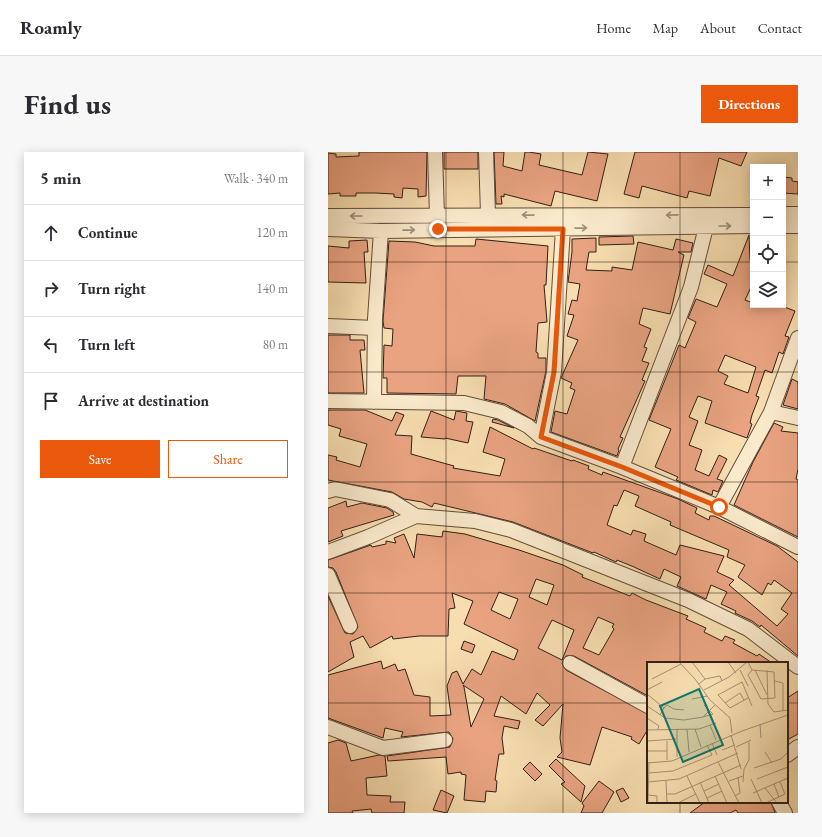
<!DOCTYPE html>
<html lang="en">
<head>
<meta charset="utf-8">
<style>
  :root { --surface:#fff; --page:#f7f7f7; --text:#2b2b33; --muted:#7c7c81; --line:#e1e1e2; --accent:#ea580c }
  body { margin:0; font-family:"EB Garamond",serif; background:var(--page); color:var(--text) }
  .controls { position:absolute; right:12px; top:12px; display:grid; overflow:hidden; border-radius:0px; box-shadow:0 2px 10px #0003 }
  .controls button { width:36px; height:36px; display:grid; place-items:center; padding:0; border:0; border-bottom:1px solid var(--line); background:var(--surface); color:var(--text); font:20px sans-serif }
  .stop { position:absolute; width:12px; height:12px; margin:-9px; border:3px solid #ea580c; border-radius:50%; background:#fff }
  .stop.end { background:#ea580c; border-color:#fff; box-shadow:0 1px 4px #0008 }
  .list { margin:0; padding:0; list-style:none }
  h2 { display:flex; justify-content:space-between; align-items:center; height:52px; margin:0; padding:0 16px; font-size:17px }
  h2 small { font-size:13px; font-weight:400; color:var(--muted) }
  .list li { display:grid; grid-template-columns:26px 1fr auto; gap:12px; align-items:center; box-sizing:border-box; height:56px; padding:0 16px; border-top:1px solid var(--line) }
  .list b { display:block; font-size:15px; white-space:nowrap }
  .list em { font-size:13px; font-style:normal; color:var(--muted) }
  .actions { display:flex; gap:8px; padding:12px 16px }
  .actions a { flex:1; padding:9px 0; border:1px solid var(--accent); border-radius:0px; text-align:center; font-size:14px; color:var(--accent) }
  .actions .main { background:var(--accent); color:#fff }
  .icon { flex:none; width:22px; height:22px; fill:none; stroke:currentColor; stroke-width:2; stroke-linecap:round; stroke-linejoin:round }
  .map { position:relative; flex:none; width:470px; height:661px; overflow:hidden; border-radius:0px }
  header { display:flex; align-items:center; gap:24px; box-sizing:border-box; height:56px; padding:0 20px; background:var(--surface); border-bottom:1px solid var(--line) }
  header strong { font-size:19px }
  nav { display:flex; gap:22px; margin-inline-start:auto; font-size:14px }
  .intro { display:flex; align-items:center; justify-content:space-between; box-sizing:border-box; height:96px; padding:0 24px }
  h1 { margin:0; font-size:28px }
  .button { padding:10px 18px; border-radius:0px; background:var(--accent); color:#fff; font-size:14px; font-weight:700 }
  main { display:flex; gap:24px; padding:0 24px }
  aside { flex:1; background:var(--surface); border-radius:0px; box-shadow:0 2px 10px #0003 }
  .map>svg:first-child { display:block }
  .building { fill:#e9a381; stroke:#321e17; fill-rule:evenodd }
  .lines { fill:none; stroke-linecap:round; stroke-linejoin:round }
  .minor-casing { stroke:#634e3d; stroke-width:16 }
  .minor { stroke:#faeacc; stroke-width:14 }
  .oneway { stroke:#a08e7b }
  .route { stroke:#ea580c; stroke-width:5 }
  .grid { fill:none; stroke:#321e17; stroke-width:1; stroke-opacity:0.55 }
  .inset-road { fill:none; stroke:#a89173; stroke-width:1 }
  .view { fill:#0f766e; fill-opacity:0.15; stroke:#0f766e; stroke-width:2 }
  .inset-edge { fill:none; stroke:#321e17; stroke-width:2 }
</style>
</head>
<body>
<header>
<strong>Roamly</strong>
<nav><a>Home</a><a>Map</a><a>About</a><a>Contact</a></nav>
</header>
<div class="intro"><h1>Find us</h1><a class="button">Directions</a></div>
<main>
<aside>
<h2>5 min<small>Walk · 340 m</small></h2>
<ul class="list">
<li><svg class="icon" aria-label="ahead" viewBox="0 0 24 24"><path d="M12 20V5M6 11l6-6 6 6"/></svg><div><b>Continue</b></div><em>120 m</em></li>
<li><svg class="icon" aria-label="right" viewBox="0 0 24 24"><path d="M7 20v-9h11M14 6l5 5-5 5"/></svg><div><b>Turn right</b></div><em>140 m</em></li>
<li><svg class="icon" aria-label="left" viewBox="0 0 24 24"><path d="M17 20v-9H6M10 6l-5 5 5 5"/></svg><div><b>Turn left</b></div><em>80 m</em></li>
<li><svg class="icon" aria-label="arrive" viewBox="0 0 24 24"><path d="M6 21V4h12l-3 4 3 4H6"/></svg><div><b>Arrive at destination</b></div></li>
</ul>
<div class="actions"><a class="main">Save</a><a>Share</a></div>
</aside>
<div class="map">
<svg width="470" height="661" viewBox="0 0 470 661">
  <rect width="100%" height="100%" fill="#f7deb0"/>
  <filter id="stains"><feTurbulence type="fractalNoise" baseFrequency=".005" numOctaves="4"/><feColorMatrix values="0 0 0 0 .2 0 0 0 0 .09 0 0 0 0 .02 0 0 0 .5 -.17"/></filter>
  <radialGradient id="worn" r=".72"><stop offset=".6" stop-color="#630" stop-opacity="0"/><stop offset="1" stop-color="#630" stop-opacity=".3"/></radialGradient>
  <path class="building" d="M 31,0 L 99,0 L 98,44 L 90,45 L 90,37 L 75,36 L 74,46 L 66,45 L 66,42 L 47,41 L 28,41 L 28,44 L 12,44 L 12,41 L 0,42 L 0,1 L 8,2 L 8,5 L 31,4 Z
    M 116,0 L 150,0 L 150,17 L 116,17 Z
    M 166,0 L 176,0 L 175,14 L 194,19 L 197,0 L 201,0 L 213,2 L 211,13 L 254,23 L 260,0 L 280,2 L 269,49 L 227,39 L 223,54 L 176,42 L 176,45 L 173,44 L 174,52 L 168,52 Z
    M 307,0 L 419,0 L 413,14 L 391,6 L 382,44 L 361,39 L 359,46 L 314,34 L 311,46 L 296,42 Z
    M 455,25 L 464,26 L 464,29 L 470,30 L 470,42 L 455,41 Z
    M 421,83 L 422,108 L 425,109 L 425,131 L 417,148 L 425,151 L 425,153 L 451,153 L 467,159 L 457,184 L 461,185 L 455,202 L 451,200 L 444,221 L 437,218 L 428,244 L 431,245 L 424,263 L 422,271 L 424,272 L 419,286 L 377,271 L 384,249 L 370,244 L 361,265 L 370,269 L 361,293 L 374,298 L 367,318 L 381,324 L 391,303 L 399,307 L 389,327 L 395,329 L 390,340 L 385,338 L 384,343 L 348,328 L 350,325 L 327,315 L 343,277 L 321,268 L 351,193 L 357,196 L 368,170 L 360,166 L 368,147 L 389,155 L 399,132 L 376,122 L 380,113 L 405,124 ZM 397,203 L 428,215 L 420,241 L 396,232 L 400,224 L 390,219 Z
    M 305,84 L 306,92 L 271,93 L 271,85 Z
    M 268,86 L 268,100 L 261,100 L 258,118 L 284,119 L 284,115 L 304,118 L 310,90 L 345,98 L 348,87 L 365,91 L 363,100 L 350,100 L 356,103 L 342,162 L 315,156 L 311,172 L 323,177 L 316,195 L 319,196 L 314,209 L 321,211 L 314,228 L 317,229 L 292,285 L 295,286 L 290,297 L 291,298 L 289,304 L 223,280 L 227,259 L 239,262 L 247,238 L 242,236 L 244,231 L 233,226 L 250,188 L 239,184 L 246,163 L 240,162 L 244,148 L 249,149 L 252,132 L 240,130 L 244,100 L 244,87 Z
    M 148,87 L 220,94 L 218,133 L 216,133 L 219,170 L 210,171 L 208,200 L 210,201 L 210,206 L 218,206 L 218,219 L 207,269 L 177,252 L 156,247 L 158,224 L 130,224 L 128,242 L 59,241 L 59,226 L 55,226 L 56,193 L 64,194 L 65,177 L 56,176 L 55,169 L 61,89 L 87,90 L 106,94 L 147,94 Z
    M 39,88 L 40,100 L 36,100 L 38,131 L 0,130 L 0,94 L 21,96 L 21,89 Z
    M 0,183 L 22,183 L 22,188 L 36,188 L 37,198 L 32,198 L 36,241 L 0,241 Z
    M 464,227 L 470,230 L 470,257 L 455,253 Z
    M 0,258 L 37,258 L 64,269 L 68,260 L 76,263 L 67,283 L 84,284 L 83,302 L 126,314 L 125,316 L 172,324 L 177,307 L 155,300 L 162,275 L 205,297 L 206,296 L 244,309 L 245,308 L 261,314 L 260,317 L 274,323 L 275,320 L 350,347 L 369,356 L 367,361 L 381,368 L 382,364 L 386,364 L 449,394 L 470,410 L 470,504 L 433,473 L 432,475 L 424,469 L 407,461 L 408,459 L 393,452 L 399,440 L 383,433 L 378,447 L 349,434 L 353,425 L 336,417 L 332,427 L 306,415 L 289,408 L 288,410 L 266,400 L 265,401 L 185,370 L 106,351 L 104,355 L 94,350 L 76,347 L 64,340 L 0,328 L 0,303 L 9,305 L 8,308 L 32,315 L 39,292 L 11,284 L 13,277 L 0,273 ZM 296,338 L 311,344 L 307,354 L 343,370 L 342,373 L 401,398 L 399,405 L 417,413 L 410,425 L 434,443 L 440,431 L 443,433 L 446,428 L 464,441 L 453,457 L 460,462 L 449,474 L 401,433 L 406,428 L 389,420 L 396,404 L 352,393 L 348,403 L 316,389 L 318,382 L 305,378 L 303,383 L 279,373 L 286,353 L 289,354 Z
    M 103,259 L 126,268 L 128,259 L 139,261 L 138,269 L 145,270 L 140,291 L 117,286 L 117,287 L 93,285 Z
    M 165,267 L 170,268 L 186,276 L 164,270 Z
    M 446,271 L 455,275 L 453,279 L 470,281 L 470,317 L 468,327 L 470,328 L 470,385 L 406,353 L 425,310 Z
    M 18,349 L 19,355 L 34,351 L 59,356 L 65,360 L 66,363 L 13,379 L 15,384 L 0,390 L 0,356 Z
    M 115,379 L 137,382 L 191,398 L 235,413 L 255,423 L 254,425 L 302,444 L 304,441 L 318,448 L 360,464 L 358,467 L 378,476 L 376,480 L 394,489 L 397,484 L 407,488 L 405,491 L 429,504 L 431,502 L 444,511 L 320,511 L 320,544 L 246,504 L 238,504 L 234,511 L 238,518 L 320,562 L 320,577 L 311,592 L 303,587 L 304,585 L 274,575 L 262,613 L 229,605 L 234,600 L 232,586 L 235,552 L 215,574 L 207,568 L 222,553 L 209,541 L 198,562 L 173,544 L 166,564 L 192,569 L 190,577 L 176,574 L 174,586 L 176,602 L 171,602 L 167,628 L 169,629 L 168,640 L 158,639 L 157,650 L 136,648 L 138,623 L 133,622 L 133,620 L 120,622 L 118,605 L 60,609 L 59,604 L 122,595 L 125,587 L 121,580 L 73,585 L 75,580 L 57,576 L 55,586 L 0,566 L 0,523 L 53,509 L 55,517 L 67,512 L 70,519 L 77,517 L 86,543 L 102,545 L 102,564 L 123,563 L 119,534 L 124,521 L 129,519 L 135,532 L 144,517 L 153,523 L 164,499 L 186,508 L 190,498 L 136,472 L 145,449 L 124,441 L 127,456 L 121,457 L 120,484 L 91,484 L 65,487 L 64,484 L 42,496 L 35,484 L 22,490 L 26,505 L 0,520 L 0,444 L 17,481 L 25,482 L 30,475 L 8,420 L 5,416 L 0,415 L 0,408 L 43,393 L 44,395 L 58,392 L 58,389 L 68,391 L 66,386 L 76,382 L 86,406 L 89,382 L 114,385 ZM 208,427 L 226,433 L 219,453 L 201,445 ZM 171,440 L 190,447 L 182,467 L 163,458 ZM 270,465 L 286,472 L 284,475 L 286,477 L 271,503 L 255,496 ZM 224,468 L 246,478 L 234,508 L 210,496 ZM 135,533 L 156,547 L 143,575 L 136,535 Z
    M 136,489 L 147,493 L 144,501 L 133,497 Z
    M 470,539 L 470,582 L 459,588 L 459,546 Z
    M 10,588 L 18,591 L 23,609 L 51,603 L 57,604 L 59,624 L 38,626 L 39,643 L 63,644 L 62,650 L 77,650 L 76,661 L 44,661 L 43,657 L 24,659 L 25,661 L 0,661 L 0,591 Z
    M 228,607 L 257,634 L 253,650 L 233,632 L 237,630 L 221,614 Z
    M 202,610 L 214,622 L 207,629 L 195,617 Z
    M 271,629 L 286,640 L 274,661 L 253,661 L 256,654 L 254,651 Z
    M 295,636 L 301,646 L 293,650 L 288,639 Z
    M 113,638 L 126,644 L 119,661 L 105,658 Z
    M 377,650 L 443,650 L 447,661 L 410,661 L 408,658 L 402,661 L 362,661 Z"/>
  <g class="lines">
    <defs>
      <path id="minor" d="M 107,0 L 109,64
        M 158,0 L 160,62
        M 455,62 L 470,62
        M 0,64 L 425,63
        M 455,74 L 470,74
        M 0,77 L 53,79 L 425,74
        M 0,174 L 47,176
        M 0,249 L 136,251 L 173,260 L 200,274 L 213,285 L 294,315 L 391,355 L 470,395
        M 46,250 L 47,167 L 53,79
        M 443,260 L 470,266
        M 213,285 L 226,220 L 235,77
        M 294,315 L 363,135 L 378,75
        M 0,339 L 7,337 L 62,348 L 88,364
        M 391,355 L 443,260 L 470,186
        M 0,400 L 40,385 L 88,364 L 147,369 L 183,378 L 360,448 L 420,477 L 470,515
        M 0,423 L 22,474
        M 242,511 L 320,554
        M 0,575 L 55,596 L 117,588
        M 459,603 L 470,595
        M 451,650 L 457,661"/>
    </defs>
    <use href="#minor" class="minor-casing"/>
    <use href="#minor" class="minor"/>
  </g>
  <defs><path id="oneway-shaft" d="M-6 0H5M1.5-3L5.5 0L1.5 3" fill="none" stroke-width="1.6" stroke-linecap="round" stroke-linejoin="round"/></defs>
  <g class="oneway">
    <use href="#oneway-shaft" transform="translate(200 63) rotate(-179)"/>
    <use href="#oneway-shaft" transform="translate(344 63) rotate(179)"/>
    <use href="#oneway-shaft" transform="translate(28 64) rotate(-180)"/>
    <use href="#oneway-shaft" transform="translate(397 74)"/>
    <use href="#oneway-shaft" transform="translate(253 76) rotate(-1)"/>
    <use href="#oneway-shaft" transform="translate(81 78) rotate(-1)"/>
  </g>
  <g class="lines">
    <path class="route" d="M 110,77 L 235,77 L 226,220 L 213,285 L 294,315 L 391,355"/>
  </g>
  <path class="grid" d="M 118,0 L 118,661M 235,0 L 235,661M 352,0 L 352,511M 0,110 L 425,110M 455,110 L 470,110M 0,220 L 470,220M 0,330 L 470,330M 0,441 L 470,441M 0,551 L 320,551M 459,551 L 470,551M 352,650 L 352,661"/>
  <g transform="translate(319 510)">
    <rect width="141" height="141" fill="#f7deb0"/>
    <path class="inset-road" d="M 32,0 L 48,17 L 63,38 L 83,56 L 85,71M 45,0 L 58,17 L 52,22M 81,0 L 89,11M 101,0 L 105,8 L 101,13 L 114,37 L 128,36 L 127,10 L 105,8M 93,8 L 101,24M 108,8 L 120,33M 120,8 L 121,42 L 127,50 L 141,48M 5,17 L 34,2M 58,17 L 73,14 L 75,19M 128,19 L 136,21 L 136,49M 0,28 L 15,20M 57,28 L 82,15 L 100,0M 0,32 L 17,46 L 13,53M 101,36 L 83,46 L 71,33 L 95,20 L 105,44M 45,37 L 60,34M 78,41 L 93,31 L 97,38M 0,44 L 18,56 L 37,58 L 56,55 L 68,43M 17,46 L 20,43 L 27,47 L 37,48M 56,55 L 66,52 L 57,43M 0,56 L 12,64 L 11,67M 113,62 L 114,76M 63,63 L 69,78M 40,67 L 42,90M 48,67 L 54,85M 0,68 L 52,67 L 69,61M 84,73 L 94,107M 0,79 L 29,77M 20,79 L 20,98M 65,81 L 70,93M 89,85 L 104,78M 75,88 L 88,83M 0,89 L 20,89M 118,90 L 125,101M 30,95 L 30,67M 71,100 L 92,141M 0,101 L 25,99 L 95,69 L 141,53M 107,106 L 134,97 L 141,90M 2,111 L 26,109 L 65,93 L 60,83M 40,114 L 53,141M 68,114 L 80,141M 104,117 L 115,141M 110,117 L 141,105M 19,119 L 20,141M 82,119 L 96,114M 1,120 L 32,117 L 91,91M 53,120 L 62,141M 96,120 L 97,107 L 102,98 L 102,80M 127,122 L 132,135M 118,126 L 130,141M 57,129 L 72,122M 106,131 L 141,116M 20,132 L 28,132 L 94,103M 1,133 L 10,134 L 10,141M 88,134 L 93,131 L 91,115M 60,136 L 75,129M 1,141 L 2,100M 31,141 L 49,132M 119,141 L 138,132 L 133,120"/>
    <path class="view" d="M 52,27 L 76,83 L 36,100 L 13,44 Z"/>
    <rect width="141" height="141" class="inset-edge"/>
  </g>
  <rect width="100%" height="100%" filter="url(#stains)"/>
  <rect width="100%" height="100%" fill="url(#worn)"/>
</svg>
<div class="controls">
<button>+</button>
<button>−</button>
<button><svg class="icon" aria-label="locate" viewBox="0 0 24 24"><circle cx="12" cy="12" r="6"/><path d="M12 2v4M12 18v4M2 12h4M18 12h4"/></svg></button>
<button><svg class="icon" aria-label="layers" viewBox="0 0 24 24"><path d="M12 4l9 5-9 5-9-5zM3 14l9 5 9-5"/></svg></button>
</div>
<div class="stop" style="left:391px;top:355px"></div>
<div class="stop end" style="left:110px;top:77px"></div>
</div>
</main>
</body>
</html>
